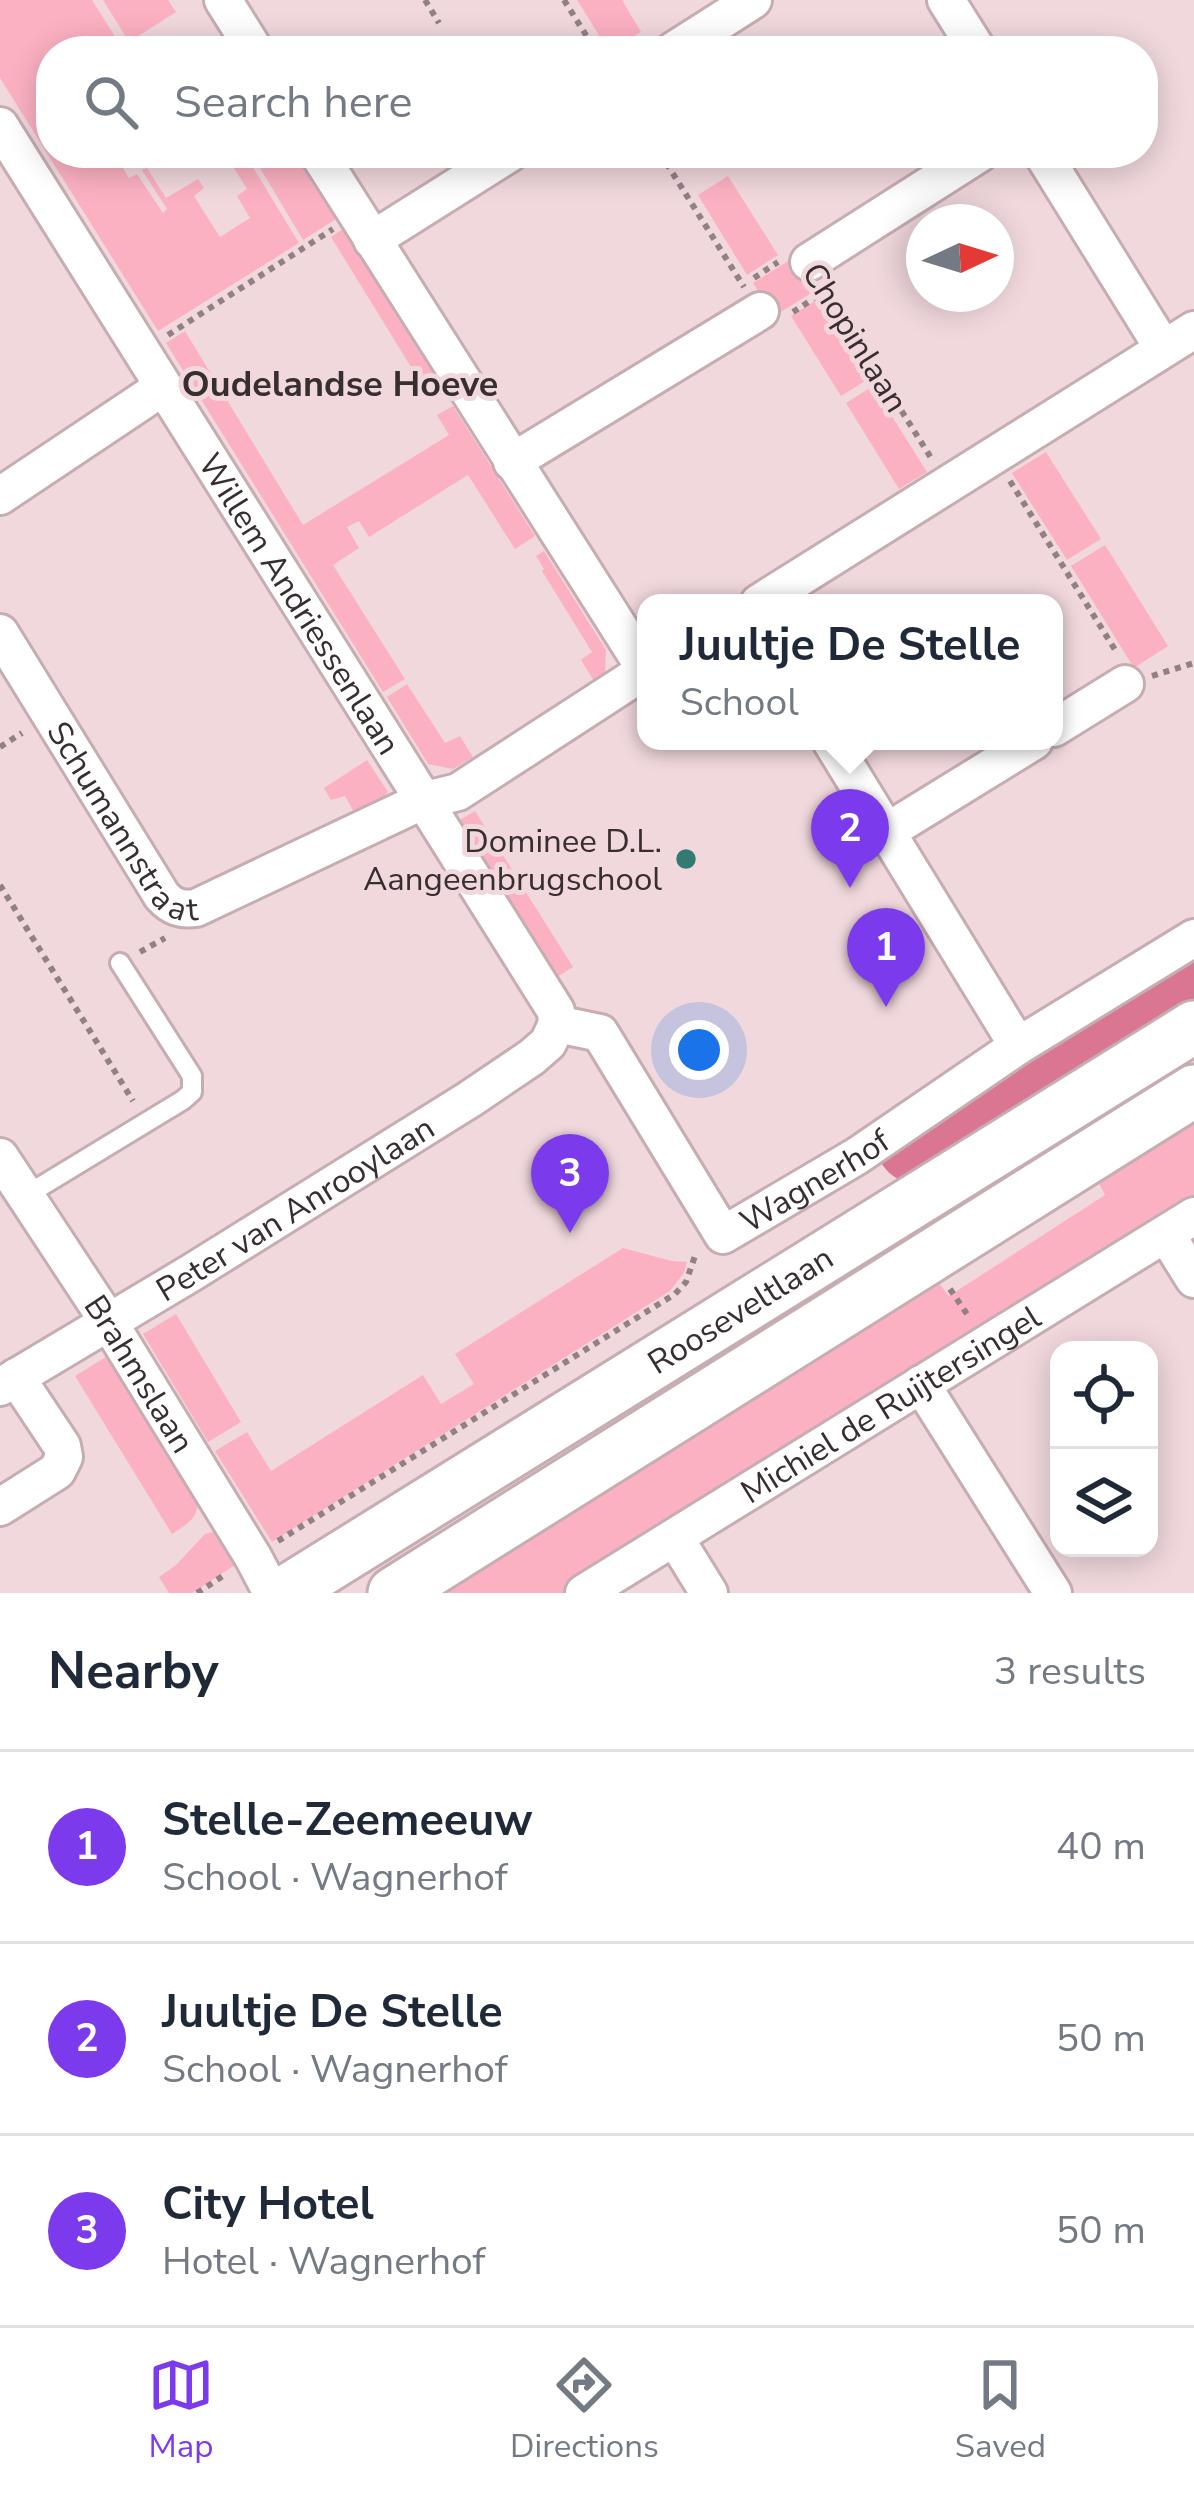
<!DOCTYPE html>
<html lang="en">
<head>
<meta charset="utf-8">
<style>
  :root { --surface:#fff; --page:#f6f6f7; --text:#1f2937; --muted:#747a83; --line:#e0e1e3; --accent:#7c3aed }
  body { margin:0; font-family:"Nunito Sans",sans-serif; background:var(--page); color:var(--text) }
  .controls { position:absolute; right:36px; bottom:36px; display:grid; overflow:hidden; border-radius:24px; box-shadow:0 6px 30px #0003 }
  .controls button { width:108px; height:108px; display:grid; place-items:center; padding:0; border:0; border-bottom:3px solid var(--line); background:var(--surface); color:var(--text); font:60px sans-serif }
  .compass { position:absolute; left:906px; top:204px; width:108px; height:108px; border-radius:50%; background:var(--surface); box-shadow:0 6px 30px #0003; rotate:86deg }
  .you { position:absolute; left:699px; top:1050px; width:42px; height:42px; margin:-30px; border:9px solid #fff; border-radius:50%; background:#1a73e8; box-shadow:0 0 0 18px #1a73e833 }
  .badge { display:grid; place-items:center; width:78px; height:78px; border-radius:50%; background:var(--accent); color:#fff; font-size:39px; font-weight:700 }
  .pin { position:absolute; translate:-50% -99px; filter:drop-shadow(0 3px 6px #0008) }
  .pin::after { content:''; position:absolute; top:63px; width:42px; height:36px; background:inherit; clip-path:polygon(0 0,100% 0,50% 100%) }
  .popup { position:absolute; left:637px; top:594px; width:426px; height:156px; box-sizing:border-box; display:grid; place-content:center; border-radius:24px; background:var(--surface); filter:drop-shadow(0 3px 9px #0005); font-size:39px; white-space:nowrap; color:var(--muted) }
  .popup b { font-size:45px; color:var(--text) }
  .popup::after { content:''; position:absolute; left:50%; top:100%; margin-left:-24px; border:24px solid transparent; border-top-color:var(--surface) }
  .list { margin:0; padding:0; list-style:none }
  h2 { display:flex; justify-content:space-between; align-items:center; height:156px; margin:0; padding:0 48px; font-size:51px }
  h2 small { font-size:39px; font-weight:400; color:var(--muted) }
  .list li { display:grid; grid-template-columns:78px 1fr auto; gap:36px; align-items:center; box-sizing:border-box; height:192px; padding:0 48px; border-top:3px solid var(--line) }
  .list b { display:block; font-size:45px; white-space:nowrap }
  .list p { margin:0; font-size:39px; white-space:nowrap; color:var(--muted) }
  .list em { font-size:39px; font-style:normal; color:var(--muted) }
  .icon { flex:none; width:66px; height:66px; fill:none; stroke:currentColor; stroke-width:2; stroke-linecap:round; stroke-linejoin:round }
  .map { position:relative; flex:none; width:1194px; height:1593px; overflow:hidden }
  .search { position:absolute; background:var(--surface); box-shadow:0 6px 30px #0003; left:36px; right:36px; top:36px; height:132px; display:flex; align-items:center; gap:30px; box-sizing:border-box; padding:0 42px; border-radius:48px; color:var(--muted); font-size:45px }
  .sheet { height:732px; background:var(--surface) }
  nav { display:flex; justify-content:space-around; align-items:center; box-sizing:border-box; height:168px; border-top:3px solid var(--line); background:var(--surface); font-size:33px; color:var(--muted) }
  nav a { display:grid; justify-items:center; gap:6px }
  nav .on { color:var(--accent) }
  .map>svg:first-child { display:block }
  .green { fill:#fcb1c2 }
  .forest { fill:#da7691 }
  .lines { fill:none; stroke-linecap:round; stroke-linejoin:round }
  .lane-casing { stroke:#c6adb2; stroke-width:24 }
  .street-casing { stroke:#c6adb2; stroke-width:42 }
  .secondary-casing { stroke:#c6adb2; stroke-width:57 }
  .path { stroke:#918184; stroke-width:6; stroke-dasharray:6 6; stroke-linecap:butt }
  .lane { stroke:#fff; stroke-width:18 }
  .street { stroke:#fff; stroke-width:36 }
  .secondary { stroke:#fff; stroke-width:51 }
  .poi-dot { fill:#337a72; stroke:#f1d8dd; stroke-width:4.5 }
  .labels { text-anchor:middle; stroke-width:10; stroke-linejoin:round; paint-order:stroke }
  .street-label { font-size:33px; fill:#372e30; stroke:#f1d8dd }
  .poi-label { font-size:33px; fill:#372e30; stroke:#f1d8dd; text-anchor:end }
  .neighbourhood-label { font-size:36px; font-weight:bold; fill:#372e30; stroke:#f1d8dd }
</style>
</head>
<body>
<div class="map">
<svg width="1194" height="1593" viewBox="0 0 1194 1593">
  <rect width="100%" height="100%" fill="#f1d8dd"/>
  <path class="green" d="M 0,0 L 92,0 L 119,43 L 106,51 L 51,51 L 51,153 L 114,153 L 129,178 L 137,174 L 163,213 L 167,209 L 142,170 L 147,168 L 166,198 L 198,179 L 204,188 L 194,196 L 220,237 L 250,218 L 237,196 L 247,189 L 234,168 L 248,159 L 299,243 L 158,331 L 0,78 Z
    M 103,0 L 168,0 L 176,12 L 129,42 Z
    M 577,0 L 622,0 L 641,32 L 609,51 Z
    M 251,153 L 295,153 L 336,219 L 303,240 Z
    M 728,176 L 778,255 L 747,275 L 698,195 Z
    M 344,228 L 441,384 L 427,393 L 331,237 Z
    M 793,258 L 815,291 L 774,316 L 753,283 Z
    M 820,298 L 870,378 L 841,396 L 791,316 Z
    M 185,331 L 303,525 L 449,435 L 437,415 L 453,406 L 535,536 L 515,549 L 468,475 L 369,537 L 359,521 L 347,527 L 359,548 L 333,565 L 405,679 L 383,692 L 166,343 Z
    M 873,386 L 927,472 L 899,489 L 846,403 Z
    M 1046,452 L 1101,539 L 1067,560 L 1012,473 Z
    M 1105,545 L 1168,646 L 1134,668 L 1071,566 Z
    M 544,551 L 606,650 L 605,674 L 594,681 L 581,660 L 592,652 L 542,571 L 544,569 L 536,556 Z
    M 407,684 L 445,743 L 460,736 L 473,757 L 453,769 L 428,764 L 387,697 Z
    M 367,760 L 388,792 L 378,803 L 355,814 L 345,796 L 331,800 L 324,788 Z
    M 475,811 L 573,967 L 552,980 L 460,827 L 460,820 Z
    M 1194,1111 L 1194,1196 L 563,1593 L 423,1593 L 935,1278 L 949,1296 L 1105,1195 L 1094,1174 Z
    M 623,1248 L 672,1261 L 687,1262 L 684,1273 L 670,1291 L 272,1542 L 215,1451 L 247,1432 L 271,1471 L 423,1375 L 441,1404 L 474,1384 L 455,1354 Z
    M 176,1314 L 241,1422 L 208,1442 L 143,1334 Z
    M 109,1355 L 198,1501 C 198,1519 186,1525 172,1534 L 75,1376 Z
    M 212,1532 L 224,1542 L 235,1565 L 192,1593 L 169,1593 L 159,1577 L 176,1565 L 205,1534 Z"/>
  <path class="forest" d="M 1194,954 L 1194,1006 L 902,1181 C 888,1175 882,1165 875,1153 Z"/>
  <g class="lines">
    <defs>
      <path id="lane" d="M 25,1196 L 183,1100 L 192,1092 L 192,1076 L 120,963"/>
      <g id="street">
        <path d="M 223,0 L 255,51"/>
        <path d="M 946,0 L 978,51"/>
        <path d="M 673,51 L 753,0"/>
        <path id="s1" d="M 0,126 L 556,1011 L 557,1024"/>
        <path d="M 1042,153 L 1163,348"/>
        <path d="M 372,240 L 510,153"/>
        <path d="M 809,262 L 980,153"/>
        <path d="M 512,462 L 760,311"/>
        <path d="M 0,496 L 163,387"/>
        <path d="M 759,603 L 1194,330"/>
        <path id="s2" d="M 0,633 L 162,896 C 172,907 181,910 196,908 L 422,801 L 458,792 L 646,670 L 318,153"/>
        <path d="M 1054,728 L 1125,684"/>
        <path d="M 831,741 L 1018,1046"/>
        <path d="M 888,831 L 1034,741"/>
        <path id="s3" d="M 557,1024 L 600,1033 L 723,1235 L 857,1156 L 1018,1046 L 1194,938"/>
        <path id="s4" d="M 0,1157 L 108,1321 L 253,1557 L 272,1593"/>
        <path d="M 1166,1234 L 1194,1279"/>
        <path d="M 921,1384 L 1053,1593"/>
        <path id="s5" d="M 0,1387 L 191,1273 L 470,1099 L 532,1057 L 548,1043 L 557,1024"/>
        <path d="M 0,1507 L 57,1471 L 64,1457 L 62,1446 L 16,1377"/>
        <path d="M 675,1538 L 709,1593"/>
        <path id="s6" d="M 584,1593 L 1194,1216"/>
      </g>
      <g id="secondary">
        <path id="s7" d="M 284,1593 L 1194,1027"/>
        <path d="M 394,1593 L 1194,1091"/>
      </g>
    </defs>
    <use href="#lane" class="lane-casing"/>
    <use href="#street" class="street-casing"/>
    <use href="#secondary" class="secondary-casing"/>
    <path class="path" d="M 425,0 L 439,23
      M 564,0 L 596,51
      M 660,153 L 744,287
      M 754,278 L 778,262
      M 825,289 L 933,461
      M 793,312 L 822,293
      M 168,335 L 333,229
      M 1010,481 L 1117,653
      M 1152,676 L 1194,663
      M 0,747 L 22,733
      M 0,885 L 133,1101
      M 140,952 L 165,938
      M 950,1289 L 969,1317
      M 278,1541 L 675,1294 L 686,1282 L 696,1253
      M 197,1593 L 226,1574"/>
    <use href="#lane" class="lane"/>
    <use href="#street" class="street"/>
    <use href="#secondary" class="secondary"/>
  </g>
  <circle class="poi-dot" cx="686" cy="859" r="12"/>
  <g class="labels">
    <g class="street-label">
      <text transform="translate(856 337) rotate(58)" y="12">Chopinlaan</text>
      <text dy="12" stroke="none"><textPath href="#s1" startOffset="564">Willem Andriessenlaan</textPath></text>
      <text dy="12" stroke="none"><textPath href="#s2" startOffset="228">Schumannstraat</textPath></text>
      <text dy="12" stroke="none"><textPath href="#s3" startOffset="387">Wagnerhof</textPath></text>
      <text dy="12" stroke="none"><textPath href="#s5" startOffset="345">Peter van Anrooylaan</textPath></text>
      <text dy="12" stroke="none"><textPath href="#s7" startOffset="537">Rooseveltlaan</textPath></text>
      <text dy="12" stroke="none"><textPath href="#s4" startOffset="258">Brahmslaan</textPath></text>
      <text dy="12" stroke="none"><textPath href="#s6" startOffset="360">Michiel de Ruijtersingel</textPath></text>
    </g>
    <g class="poi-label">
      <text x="662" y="852">Dominee D.L.<tspan x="662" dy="38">Aangeenbrugschool</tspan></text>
    </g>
    <g class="neighbourhood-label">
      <text x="340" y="396">Oudelandse Hoeve</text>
    </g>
  </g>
</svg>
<div class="controls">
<button><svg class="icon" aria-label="locate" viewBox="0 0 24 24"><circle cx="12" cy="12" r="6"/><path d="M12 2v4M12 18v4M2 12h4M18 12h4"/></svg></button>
<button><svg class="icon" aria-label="layers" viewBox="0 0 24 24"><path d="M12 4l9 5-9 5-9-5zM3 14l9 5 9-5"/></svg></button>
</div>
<svg class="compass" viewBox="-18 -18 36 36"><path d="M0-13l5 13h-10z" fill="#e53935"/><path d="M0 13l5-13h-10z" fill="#747a83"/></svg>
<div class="you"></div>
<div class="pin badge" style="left:886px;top:1007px">1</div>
<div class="pin badge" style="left:850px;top:888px">2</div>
<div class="popup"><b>Juultje De Stelle</b>School</div>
<div class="pin badge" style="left:570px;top:1233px">3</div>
<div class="search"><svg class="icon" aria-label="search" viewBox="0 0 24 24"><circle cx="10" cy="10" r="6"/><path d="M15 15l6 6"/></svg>Search here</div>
</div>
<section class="sheet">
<h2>Nearby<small>3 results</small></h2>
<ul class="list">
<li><span class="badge">1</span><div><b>Stelle-Zeemeeuw</b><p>School · Wagnerhof</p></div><em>40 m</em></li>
<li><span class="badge">2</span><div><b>Juultje De Stelle</b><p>School · Wagnerhof</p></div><em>50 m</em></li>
<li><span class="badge">3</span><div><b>City Hotel</b><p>Hotel · Wagnerhof</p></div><em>50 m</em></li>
</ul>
</section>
<nav>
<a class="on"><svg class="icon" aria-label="map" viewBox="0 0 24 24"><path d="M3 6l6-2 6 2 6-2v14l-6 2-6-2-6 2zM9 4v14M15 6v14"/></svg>Map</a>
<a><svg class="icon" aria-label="directions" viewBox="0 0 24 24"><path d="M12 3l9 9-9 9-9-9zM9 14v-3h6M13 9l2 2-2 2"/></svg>Directions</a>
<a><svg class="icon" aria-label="saved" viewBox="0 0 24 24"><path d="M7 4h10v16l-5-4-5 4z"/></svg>Saved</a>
</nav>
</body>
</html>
